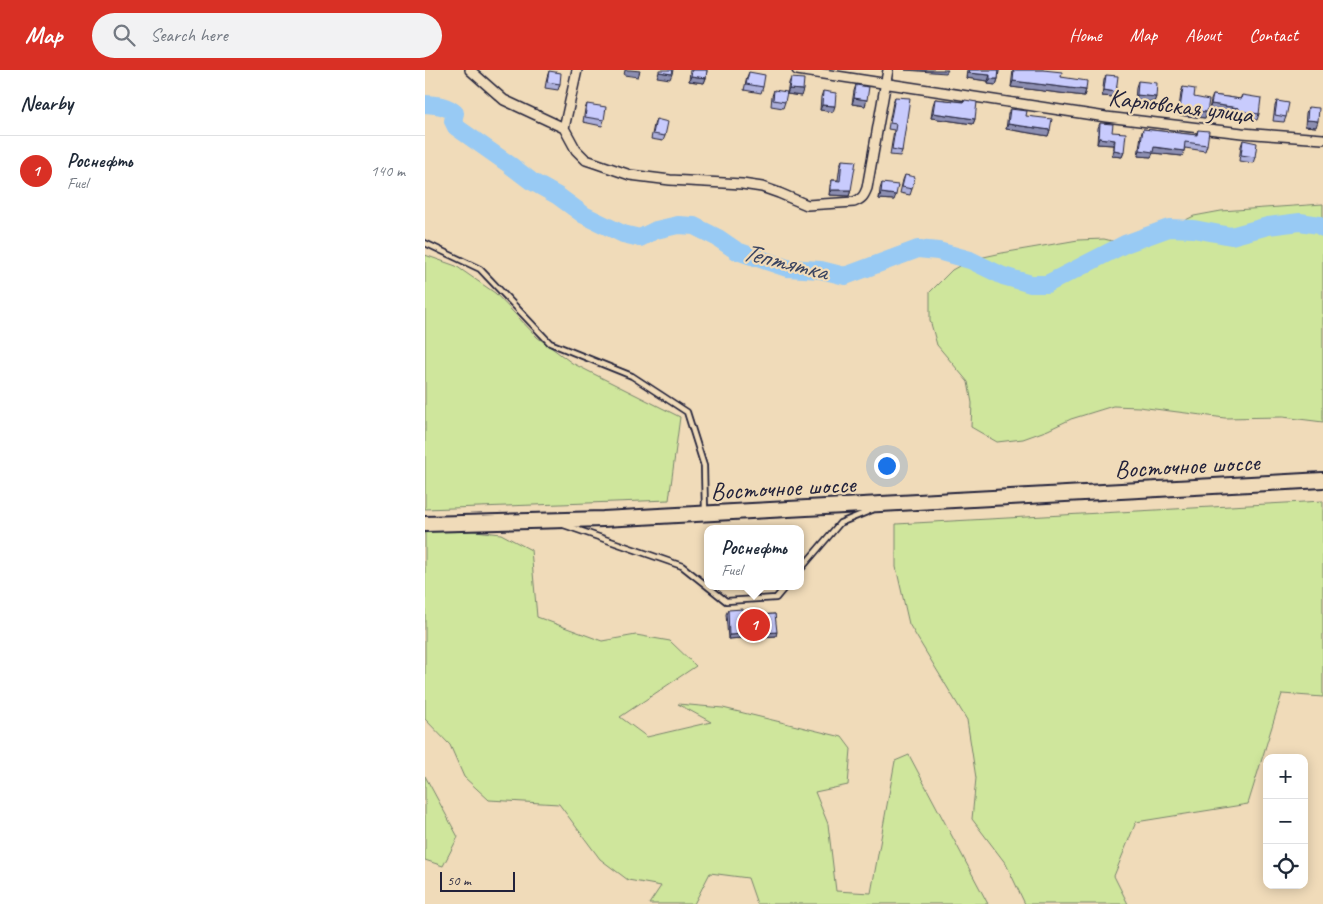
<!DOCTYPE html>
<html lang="en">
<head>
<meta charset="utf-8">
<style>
  :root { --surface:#fff; --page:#f2f2f3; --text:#1f2937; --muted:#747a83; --line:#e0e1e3; --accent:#d93025 }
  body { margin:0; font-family:Caveat,sans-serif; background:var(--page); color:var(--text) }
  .controls { position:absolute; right:15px; bottom:15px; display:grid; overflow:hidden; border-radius:10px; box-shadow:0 2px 12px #0003 }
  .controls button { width:45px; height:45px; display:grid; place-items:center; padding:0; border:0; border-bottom:1px solid var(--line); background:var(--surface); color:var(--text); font:25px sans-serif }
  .scale { position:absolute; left:15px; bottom:12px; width:75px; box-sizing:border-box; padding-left:5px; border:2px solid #22223b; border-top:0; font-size:14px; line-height:18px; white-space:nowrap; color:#22223b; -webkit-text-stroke:4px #f0dbb9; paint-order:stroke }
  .you { position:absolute; left:461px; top:395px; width:18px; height:18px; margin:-12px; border:4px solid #fff; border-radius:50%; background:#1a73e8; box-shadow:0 0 0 8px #1a73e833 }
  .badge { display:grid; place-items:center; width:32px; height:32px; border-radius:50%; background:var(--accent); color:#fff; font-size:16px; font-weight:700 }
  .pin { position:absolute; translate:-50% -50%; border:2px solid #fff; box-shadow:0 1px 5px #0006 }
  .popup { position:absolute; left:279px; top:455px; width:100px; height:65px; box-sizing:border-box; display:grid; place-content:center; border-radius:10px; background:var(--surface); filter:drop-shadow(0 1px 4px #0005); font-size:16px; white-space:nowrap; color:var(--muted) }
  .popup b { font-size:19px; color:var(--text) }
  .popup::after { content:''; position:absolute; left:50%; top:100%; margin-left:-10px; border:10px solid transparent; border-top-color:var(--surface) }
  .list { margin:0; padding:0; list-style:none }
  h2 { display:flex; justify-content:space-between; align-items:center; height:65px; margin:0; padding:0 20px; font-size:21px }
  h2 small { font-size:16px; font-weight:400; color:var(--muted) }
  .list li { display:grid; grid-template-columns:32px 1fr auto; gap:15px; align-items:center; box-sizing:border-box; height:70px; padding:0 20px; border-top:1px solid var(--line) }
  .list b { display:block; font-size:19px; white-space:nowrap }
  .list p { margin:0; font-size:16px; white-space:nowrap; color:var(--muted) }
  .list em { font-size:16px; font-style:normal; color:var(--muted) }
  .icon { flex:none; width:28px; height:28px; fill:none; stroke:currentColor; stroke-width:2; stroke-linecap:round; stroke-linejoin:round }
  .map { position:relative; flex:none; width:898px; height:834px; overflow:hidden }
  header { display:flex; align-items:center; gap:30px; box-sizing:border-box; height:70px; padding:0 25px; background:var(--accent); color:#fff }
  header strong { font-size:24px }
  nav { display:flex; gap:28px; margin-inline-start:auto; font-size:18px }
  .search { width:350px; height:45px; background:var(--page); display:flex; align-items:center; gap:12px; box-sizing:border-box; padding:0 18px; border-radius:28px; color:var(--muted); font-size:19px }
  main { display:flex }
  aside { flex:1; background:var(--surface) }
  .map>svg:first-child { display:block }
  .green { fill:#cfe69c; stroke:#78846c }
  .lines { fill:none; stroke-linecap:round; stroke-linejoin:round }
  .river { stroke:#98caf4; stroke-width:18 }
  .service-casing { stroke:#22223b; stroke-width:8 }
  .minor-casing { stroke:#22223b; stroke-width:12 }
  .trunk-casing { stroke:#22223b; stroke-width:18 }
  .service { stroke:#f0dbb9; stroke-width:4.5 }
  .minor { stroke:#f0dbb9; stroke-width:9 }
  .trunk { stroke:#f0dbb9; stroke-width:14 }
  .wall { fill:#acafda; stroke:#22223b }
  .shaded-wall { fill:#8c8eb1; stroke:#22223b }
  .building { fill:#c8cbfd; stroke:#22223b }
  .labels { text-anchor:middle; stroke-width:4.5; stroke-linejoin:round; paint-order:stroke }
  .street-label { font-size:25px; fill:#22223b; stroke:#f0dbb9 }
  .water-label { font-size:26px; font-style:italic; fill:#3a4460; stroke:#f0dbb9 }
</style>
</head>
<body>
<header>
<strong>Map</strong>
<div class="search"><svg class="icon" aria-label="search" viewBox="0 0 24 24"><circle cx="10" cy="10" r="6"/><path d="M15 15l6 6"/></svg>Search here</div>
<nav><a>Home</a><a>Map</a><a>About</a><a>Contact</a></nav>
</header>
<main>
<aside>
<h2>Nearby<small></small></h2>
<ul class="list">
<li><span class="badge">1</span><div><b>Роснефть</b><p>Fuel</p></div><em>140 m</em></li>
</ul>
</aside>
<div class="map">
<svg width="898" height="834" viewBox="0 0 898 834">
  <rect width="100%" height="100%" fill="#f0dbb9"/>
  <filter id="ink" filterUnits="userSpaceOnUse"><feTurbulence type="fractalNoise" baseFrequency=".02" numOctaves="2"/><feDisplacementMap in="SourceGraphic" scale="10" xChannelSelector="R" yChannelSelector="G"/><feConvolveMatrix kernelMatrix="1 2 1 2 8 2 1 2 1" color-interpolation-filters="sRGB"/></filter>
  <g filter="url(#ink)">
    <path class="green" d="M 898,134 L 898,352 L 858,347 L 800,348 L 714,337 L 688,336 L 646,349 L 623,360 L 598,369 L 572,372 L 546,357 L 547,333 L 543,312 L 512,275 L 505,250 L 505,222 L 527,200 L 545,190 L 577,183 L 653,170 L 679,169 L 700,174 L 721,162 L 744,158 L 769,146 L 796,141 Z
      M 0,185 L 31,196 L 70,223 L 112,267 L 147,293 L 255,347 L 244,430 L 0,439 Z
      M 898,431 L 898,627 L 857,624 L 823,734 L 711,752 L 689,806 L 703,834 L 600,834 L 581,794 L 547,749 L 551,708 L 542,650 L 484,554 L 471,497 L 471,454 Z
      M 0,455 L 76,464 L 106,480 L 112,547 L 177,571 L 211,565 L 245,571 L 271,596 L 195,647 L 222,667 L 286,652 L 253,634 L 298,638 L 417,667 L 426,679 L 423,715 L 390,722 L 403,754 L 411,821 L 446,823 L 470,691 L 484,685 L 563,834 L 332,834 L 323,808 L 285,803 L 269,834 L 224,834 L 236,816 L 203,810 L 175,789 L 134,734 L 64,730 L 39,707 L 25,675 L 0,649 Z
      M 0,706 L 33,767 L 18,796 L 0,790 Z"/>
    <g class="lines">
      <path class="river" d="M 0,34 C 11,35 21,35 30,43 L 28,51 L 31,57 L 85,95 L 106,111 L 133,126 L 159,145 L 198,164 L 215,168 L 231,160 L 253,155 L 269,156 L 293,168 L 312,181 L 362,198 L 396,200 L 420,206 L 493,179 L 513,181 L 545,190 L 578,206 L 606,214 L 622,214 L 700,174 L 744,158 L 769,159 L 806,166 L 843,156 L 875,152 L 894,155 L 898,158"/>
      <defs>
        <path id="service" d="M 0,173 L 55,199 L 125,273 L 207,306 L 262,342 L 279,396 L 280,441
          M 139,455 L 257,496 L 301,531 L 351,528 L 361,516
          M 375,500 L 415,453 L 447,440"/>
        <path id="minor" d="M 45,0 L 79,30 L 139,58 L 151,80 L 161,90 L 170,93 L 205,105 L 245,110 L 317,114 L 337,117 L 354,123 L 382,135 L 429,132 C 437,129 439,126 442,118 L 463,0
          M 372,0 L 681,47 L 817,63 L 898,69
          M 139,58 L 152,0"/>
        <path id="trunk" d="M 0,454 L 178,449 L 898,410"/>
      </defs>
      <use href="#service" class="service-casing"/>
      <use href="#minor" class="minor-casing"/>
      <use href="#trunk" class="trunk-casing"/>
      <use href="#service" class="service"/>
      <use href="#minor" class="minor"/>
      <use href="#trunk" class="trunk"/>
    </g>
    <path class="wall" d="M 265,0 L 282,0 L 281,8 L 279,13 L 264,11 Z
      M 542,0 L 574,0 L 573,9 L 571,15 L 563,14 L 563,11 L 541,8 Z
      M 588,0 L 618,0 L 636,7 L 661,20 L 659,26 L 586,17 Z
      M 124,1 L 135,14 L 133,20 L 120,18 L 122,7 Z
      M 324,2 L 338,17 L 336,23 L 319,20 L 322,7 Z
      M 681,5 L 689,27 L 677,26 L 679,10 Z
      M 366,8 L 376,26 L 362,24 L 364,13 Z
      M 713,11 L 731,27 L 729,32 L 710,31 L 711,17 Z
      M 431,15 L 440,36 L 427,34 L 429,21 Z
      M 758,17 L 769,27 L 780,48 L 753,45 L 756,23 Z
      M 349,20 L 360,32 L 358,38 L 346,36 L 347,26 Z
      M 398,21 L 408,42 L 395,40 L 396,27 Z
      M 788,25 L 815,29 L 817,25 L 834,44 L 832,50 L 812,46 L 812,44 L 784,40 L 786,30 Z
      M 470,27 L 477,81 L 475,86 L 465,85 L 469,60 L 463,59 L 468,32 Z
      M 510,29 L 539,32 L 540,30 L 550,49 L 548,54 L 506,48 L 508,35 Z
      M 852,31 L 861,47 L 859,52 L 848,51 L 850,36 Z
      M 162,34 L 179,50 L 177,56 L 158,52 L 160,39 Z
      M 883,37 L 891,57 L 880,56 L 881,43 Z
      M 585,39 L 601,46 L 625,60 L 623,66 L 581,59 L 583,44 Z
      M 231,49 L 240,66 L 238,71 L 226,69 L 229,55 Z
      M 675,53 L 687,62 L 699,82 L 697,87 L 687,86 L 688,75 L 672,74 L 673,58 Z
      M 718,59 L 771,65 L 773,60 L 782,75 L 780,81 L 760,78 L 757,86 L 728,83 L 726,87 L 713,86 L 716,65 Z
      M 818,70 L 830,87 L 828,93 L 814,91 L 816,76 Z
      M 417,90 L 426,120 L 424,126 L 404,125 L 405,115 L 407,110 L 413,110 L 415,95 Z
      M 480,105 L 487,119 L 485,125 L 475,123 L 478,110 Z
      M 457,113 L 469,130 L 454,129 L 455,119 Z
      M 303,540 L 318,546 L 350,544 L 351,566 L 337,567 L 337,560 L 319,562 L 318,568 L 303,569 L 301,544 Z"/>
    <path class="shaded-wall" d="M 200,0 L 205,0 L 215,1 L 213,7 L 199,5 Z
      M 480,0 L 523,0 L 521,3 Z
      M 234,2 L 247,4 L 245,9 L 232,7 Z
      M 543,3 L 565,5 L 563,11 L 541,8 Z
      M 266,6 L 281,8 L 279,13 L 264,11 Z
      M 565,9 L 573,9 L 571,15 L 563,14 Z
      M 588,11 L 661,20 L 659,26 L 586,17 Z
      M 364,19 L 378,20 L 376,26 L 362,24 Z
      M 679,20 L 691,22 L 689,27 L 677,26 Z
      M 712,25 L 731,27 L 729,32 L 710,31 Z
      M 429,28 L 442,30 L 440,36 L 427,34 Z
      M 786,34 L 814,38 L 812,44 L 784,40 Z
      M 397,35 L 410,36 L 408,42 L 395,40 Z
      M 755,39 L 782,42 L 780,48 L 753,45 Z
      M 508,43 L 550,49 L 548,54 L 506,48 Z
      M 882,50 L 893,51 L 891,57 L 880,56 Z
      M 583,54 L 625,60 L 623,66 L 581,59 Z
      M 674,68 L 690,70 L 688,75 L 672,74 Z
      M 729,77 L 759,81 L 757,86 L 728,83 L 726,87 L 713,86 L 715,80 Z
      M 689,80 L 699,82 L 697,87 L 687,86 Z
      M 406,120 L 426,120 L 424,126 L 404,125 Z
      M 456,123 L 471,125 L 469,130 L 454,129 Z
      M 338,557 L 337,560 L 318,562 L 319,558 Z
      M 352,562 L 351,566 L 337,567 L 339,563 Z
      M 320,564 L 318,568 L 303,569 L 304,565 Z"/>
    <path class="building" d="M 234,0 L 248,0 L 247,4 L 234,2 Z
      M 267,0 L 282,0 L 281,8 L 266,6 Z
      M 544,0 L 574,0 L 573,9 L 565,9 L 565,5 L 543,3 Z
      M 589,0 L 618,0 L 637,2 L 636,7 L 662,11 L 661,20 L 588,11 Z
      M 124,1 L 136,3 L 135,14 L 122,12 Z
      M 324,2 L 340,5 L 338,17 L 321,14 Z
      M 681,5 L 693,6 L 691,22 L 679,20 Z
      M 366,8 L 379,9 L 378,20 L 364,19 Z
      M 713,11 L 732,13 L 731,27 L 712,25 Z
      M 431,15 L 444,17 L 442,30 L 429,28 Z
      M 758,17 L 770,19 L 769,27 L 784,30 L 782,42 L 755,39 Z
      M 349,20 L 362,22 L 360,32 L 348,30 Z
      M 398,21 L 411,23 L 410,36 L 397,35 Z
      M 788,25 L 816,29 L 817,25 L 836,28 L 834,44 L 814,41 L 814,38 L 786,34 Z
      M 470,27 L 485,28 L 477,81 L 467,79 L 471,54 L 465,53 Z
      M 510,29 L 539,32 L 540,30 L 552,32 L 550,49 L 508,43 Z
      M 852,31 L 864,33 L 861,47 L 850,45 Z
      M 162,34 L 181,37 L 179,50 L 160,47 Z
      M 883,37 L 894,38 L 893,51 L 882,50 Z
      M 585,39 L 602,41 L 601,46 L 627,49 L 625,60 L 583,54 Z
      M 231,49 L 243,52 L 240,66 L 228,64 Z
      M 675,53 L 688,54 L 687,62 L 701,63 L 699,82 L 689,80 L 690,70 L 674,68 Z
      M 718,59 L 772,65 L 773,60 L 784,61 L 782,75 L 760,72 L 759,81 L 729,77 L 728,82 L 715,80 Z
      M 818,70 L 832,73 L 830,87 L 816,85 Z
      M 417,90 L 431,91 L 426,120 L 406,120 L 407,110 L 415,111 Z
      M 480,105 L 490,107 L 487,119 L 477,117 Z
      M 457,113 L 473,115 L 471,125 L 456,123 Z
      M 318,539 L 318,546 L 350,544 L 352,562 L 339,563 L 338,557 L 319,558 L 320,564 L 304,565 L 303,540 Z"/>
  </g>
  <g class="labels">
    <g class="street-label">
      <text transform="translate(756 35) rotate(7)" y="9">Карловская улица</text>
      <text transform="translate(762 395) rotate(-3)" y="9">Восточное шоссе</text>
      <text transform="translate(358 417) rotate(-3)" y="9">Восточное шоссе</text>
    </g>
    <g class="water-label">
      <text transform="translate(360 191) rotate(14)" y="9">Тептятка</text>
    </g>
  </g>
</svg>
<div class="controls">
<button>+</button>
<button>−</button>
<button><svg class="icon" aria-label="locate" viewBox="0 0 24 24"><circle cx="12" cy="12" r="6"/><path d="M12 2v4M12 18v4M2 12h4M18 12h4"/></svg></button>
</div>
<div class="scale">50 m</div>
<div class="you"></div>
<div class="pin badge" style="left:329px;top:555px">1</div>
<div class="popup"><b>Роснефть</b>Fuel</div>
</div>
</main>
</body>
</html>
